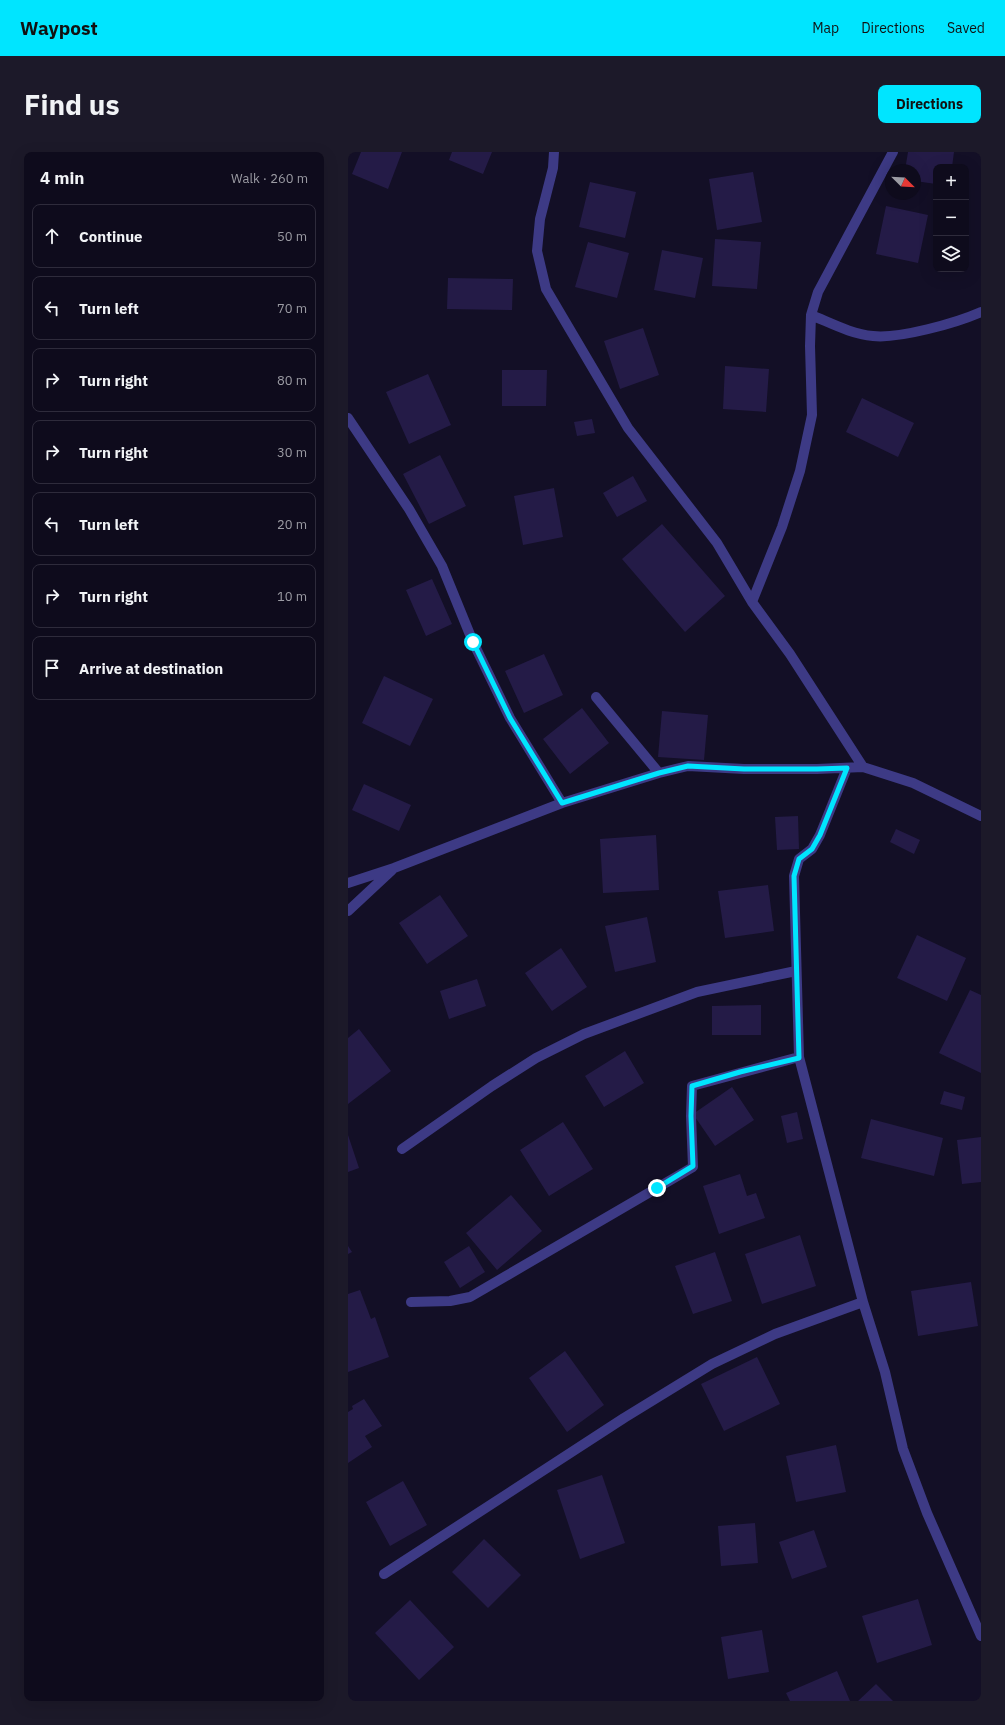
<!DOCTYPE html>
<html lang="en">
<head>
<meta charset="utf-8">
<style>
  :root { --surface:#0e0b1c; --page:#1c1929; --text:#f1f3f6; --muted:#9b9ba3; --line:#2e2b3b; --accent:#00e5ff }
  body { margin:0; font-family:"IBM Plex Sans",sans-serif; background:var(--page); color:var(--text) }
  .controls { position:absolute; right:12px; top:12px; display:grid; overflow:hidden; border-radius:8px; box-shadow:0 4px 16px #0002 }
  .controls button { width:36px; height:36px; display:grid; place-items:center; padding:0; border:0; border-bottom:1px solid var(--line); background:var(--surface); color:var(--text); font:20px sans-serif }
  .compass { position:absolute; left:537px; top:12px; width:36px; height:36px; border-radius:50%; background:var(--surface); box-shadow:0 4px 16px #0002; rotate:114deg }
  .stop { position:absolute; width:12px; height:12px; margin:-9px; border:3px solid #00e5ff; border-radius:50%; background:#fff }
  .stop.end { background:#00e5ff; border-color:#fff; box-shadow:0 1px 4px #0008 }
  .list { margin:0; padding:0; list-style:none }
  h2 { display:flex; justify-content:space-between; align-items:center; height:52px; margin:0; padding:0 16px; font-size:17px }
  h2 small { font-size:13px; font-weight:400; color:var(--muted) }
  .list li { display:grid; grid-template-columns:26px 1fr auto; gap:12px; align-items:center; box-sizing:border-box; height:64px; margin:0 8px 8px; padding:0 8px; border:1px solid var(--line); border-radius:8px }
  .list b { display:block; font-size:15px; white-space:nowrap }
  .list em { font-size:13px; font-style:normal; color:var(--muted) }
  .icon { flex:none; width:22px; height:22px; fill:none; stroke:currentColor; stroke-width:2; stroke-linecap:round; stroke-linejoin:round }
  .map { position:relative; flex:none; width:633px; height:1549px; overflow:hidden; border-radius:8px }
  header { display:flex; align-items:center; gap:24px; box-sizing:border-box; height:56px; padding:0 20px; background:var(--accent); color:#111 }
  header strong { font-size:19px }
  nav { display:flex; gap:22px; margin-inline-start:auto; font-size:14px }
  .intro { display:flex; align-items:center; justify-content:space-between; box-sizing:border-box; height:96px; padding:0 24px }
  h1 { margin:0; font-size:28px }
  .button { padding:10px 18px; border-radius:8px; background:var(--accent); color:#111; font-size:14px; font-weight:700 }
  main { display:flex; gap:24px; padding:0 24px }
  aside { flex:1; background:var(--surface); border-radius:8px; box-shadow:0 4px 16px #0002 }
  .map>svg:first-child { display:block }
  .building { fill:#241b47 }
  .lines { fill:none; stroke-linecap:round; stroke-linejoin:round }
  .minor { stroke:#3d3a85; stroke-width:10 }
  .route { stroke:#00e5ff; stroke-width:5 }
</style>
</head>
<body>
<header>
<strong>Waypost</strong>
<nav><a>Map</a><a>Directions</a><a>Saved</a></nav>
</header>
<div class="intro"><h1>Find us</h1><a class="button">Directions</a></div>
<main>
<aside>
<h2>4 min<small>Walk · 260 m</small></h2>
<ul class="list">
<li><svg class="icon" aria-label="ahead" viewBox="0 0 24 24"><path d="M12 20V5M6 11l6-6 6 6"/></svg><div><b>Continue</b></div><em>50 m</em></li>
<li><svg class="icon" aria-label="left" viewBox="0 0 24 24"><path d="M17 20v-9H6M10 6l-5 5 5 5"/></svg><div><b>Turn left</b></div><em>70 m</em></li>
<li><svg class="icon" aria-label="right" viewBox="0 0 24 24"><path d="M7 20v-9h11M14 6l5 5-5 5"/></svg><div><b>Turn right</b></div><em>80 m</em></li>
<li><svg class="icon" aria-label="right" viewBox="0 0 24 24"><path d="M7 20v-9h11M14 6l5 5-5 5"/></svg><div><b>Turn right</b></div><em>30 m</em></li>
<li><svg class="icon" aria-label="left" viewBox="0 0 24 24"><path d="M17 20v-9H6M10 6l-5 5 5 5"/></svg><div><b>Turn left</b></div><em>20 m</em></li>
<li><svg class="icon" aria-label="right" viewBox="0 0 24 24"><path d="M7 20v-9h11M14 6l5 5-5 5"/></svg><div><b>Turn right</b></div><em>10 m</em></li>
<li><svg class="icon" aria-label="arrive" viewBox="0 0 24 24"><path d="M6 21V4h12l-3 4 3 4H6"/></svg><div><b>Arrive at destination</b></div></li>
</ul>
</aside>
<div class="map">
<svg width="633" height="1549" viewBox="0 0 633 1549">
  <rect width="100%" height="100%" fill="#130f26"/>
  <path class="building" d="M 13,0 L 54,0 L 40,37 L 4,22 Z
    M 104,0 L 144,0 L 135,22 L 101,8 Z
    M 560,0 L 606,0 L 604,15 L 588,15 L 588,32 L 567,29 L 567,18 L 557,18 Z
    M 405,20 L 414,70 L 369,78 L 361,27 Z
    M 242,30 L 288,40 L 277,86 L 231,75 Z
    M 538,54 L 580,63 L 570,111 L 528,102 Z
    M 367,87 L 413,90 L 409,137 L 364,134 Z
    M 240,90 L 281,101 L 269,146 L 227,135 Z
    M 314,98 L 355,106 L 347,146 L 306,138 Z
    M 100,126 L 165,127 L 164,158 L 99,157 Z
    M 295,176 L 311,223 L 272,237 L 256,189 Z
    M 377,214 L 421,217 L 418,260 L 375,257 Z
    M 154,218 L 199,218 L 198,254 L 154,254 Z
    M 80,222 L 103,273 L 61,292 L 38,240 Z
    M 514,246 L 566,271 L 550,305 L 498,280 Z
    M 244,267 L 247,281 L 229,284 L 226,270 Z
    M 92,303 L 118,354 L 81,372 L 55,322 Z
    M 285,324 L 299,349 L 269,365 L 255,341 Z
    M 206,336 L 215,385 L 175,393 L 166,344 Z
    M 314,372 L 377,444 L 337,480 L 274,407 Z
    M 84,427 L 104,472 L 78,484 L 58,438 Z
    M 196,502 L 215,543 L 176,561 L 157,519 Z
    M 36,524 L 85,547 L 62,594 L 14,571 Z
    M 234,556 L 261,591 L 222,622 L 195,587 Z
    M 314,559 L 360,563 L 356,608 L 310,605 Z
    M 16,632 L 63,653 L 51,679 L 4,658 Z
    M 450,664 L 451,697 L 429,698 L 427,665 Z
    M 548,677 L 572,688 L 566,702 L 542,690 Z
    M 308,683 L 311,738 L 255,741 L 252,687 Z
    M 420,733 L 426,779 L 377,786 L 370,739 Z
    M 92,743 L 120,784 L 79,812 L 51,771 Z
    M 299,765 L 308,810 L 267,820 L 257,774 Z
    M 569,783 L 618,806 L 599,849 L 549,826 Z
    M 213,796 L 239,835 L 204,859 L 177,821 Z
    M 129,827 L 138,854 L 101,867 L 92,839 Z
    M 622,838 L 633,843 L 633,921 L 591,901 Z
    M 413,853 L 413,883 L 364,883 L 364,854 Z
    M 11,877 L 43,919 L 0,952 L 0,886 Z
    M 277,899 L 296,931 L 256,955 L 237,924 Z
    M 384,935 L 406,968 L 367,994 L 345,962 Z
    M 596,939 L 617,945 L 614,958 L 592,952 Z
    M 449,960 L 455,987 L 439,991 L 433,964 Z
    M 523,967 L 595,986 L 586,1024 L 513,1006 Z
    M 215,970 L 245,1017 L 201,1044 L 172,998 Z
    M 0,983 L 11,1016 L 0,1020 Z
    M 633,985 L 633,1030 L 614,1032 L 609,988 Z
    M 392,1022 L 399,1044 L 408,1041 L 417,1066 L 371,1082 L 355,1034 Z
    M 163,1043 L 194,1079 L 149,1118 L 118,1081 Z
    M 452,1083 L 468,1134 L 414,1152 L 397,1102 Z
    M 0,1094 L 4,1100 L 0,1102 Z
    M 121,1094 L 137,1120 L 112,1136 L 96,1110 Z
    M 367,1100 L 384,1149 L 345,1162 L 327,1114 Z
    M 623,1130 L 630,1174 L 570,1184 L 563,1139 Z
    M 12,1138 L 23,1167 L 27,1165 L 41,1205 L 0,1220 L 0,1142 Z
    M 217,1199 L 256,1253 L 219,1280 L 181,1226 Z
    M 409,1205 L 432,1252 L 376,1279 L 353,1232 Z
    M 16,1247 L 34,1274 L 17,1284 L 24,1295 L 0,1311 L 0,1260 L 5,1257 L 4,1254 Z
    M 488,1293 L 498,1340 L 448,1350 L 438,1304 Z
    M 254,1323 L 277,1391 L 232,1407 L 209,1338 Z
    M 55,1329 L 79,1373 L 42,1394 L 18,1350 Z
    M 407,1371 L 410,1411 L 373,1414 L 370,1374 Z
    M 466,1378 L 479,1415 L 444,1427 L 431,1390 Z
    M 136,1387 L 173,1423 L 140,1456 L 104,1420 Z
    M 570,1447 L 584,1493 L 529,1511 L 514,1464 Z
    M 62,1448 L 106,1495 L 71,1528 L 27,1481 Z
    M 414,1478 L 421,1520 L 380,1527 L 373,1485 Z
    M 489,1519 L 502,1549 L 442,1549 L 438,1541 Z
    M 528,1532 L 545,1549 L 510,1549 Z"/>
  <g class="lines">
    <path class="minor" d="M 206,0 L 205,16 L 192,67 L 189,99 L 198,137 L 280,276 L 369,391 L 404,450 L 442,502 L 515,615
      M 463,163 C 483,171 503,182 525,184 C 551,187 608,171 633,160
      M 0,266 L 61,357 L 94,414 L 125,490 L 162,566 L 214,651
      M 404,450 L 434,375 L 452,319 L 464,263 L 462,194 L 463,163 L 470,140 L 545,0
      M 248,545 L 311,621
      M 499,616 L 472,683 L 464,697 L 451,707 L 446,724 L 451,905 L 515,1150 L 537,1220 L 555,1297 L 579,1361 L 633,1484
      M 0,731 L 46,716 L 214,651 L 311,621 L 340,614 L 396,617 L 469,617 L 515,615 L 565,631 L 633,664
      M 0,759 L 44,718
      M 54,997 L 144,934 L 188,906 L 236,882 L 349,840 L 448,819
      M 63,1150 L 102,1149 L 122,1145 L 345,1015 L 343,964 L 344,934 L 451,905
      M 36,1422 L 276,1266 L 364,1212 L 427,1182 L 515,1150"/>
  </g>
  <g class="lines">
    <path class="route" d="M 125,490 L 162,566 L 214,651 L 311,621 L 340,614 L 396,617 L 469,617 L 499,616 L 472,683 L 464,697 L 451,707 L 446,724 L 451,906 L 392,920 L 344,934 L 343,964 L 345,1014 L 309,1036"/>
  </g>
</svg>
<div class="controls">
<button>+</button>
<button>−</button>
<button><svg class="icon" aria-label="layers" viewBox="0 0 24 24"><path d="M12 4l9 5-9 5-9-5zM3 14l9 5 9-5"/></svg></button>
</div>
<svg class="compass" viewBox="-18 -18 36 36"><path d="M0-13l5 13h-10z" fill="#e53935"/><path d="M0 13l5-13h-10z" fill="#9b9ba3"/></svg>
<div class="stop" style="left:125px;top:490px"></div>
<div class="stop end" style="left:309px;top:1036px"></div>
</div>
</main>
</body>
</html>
